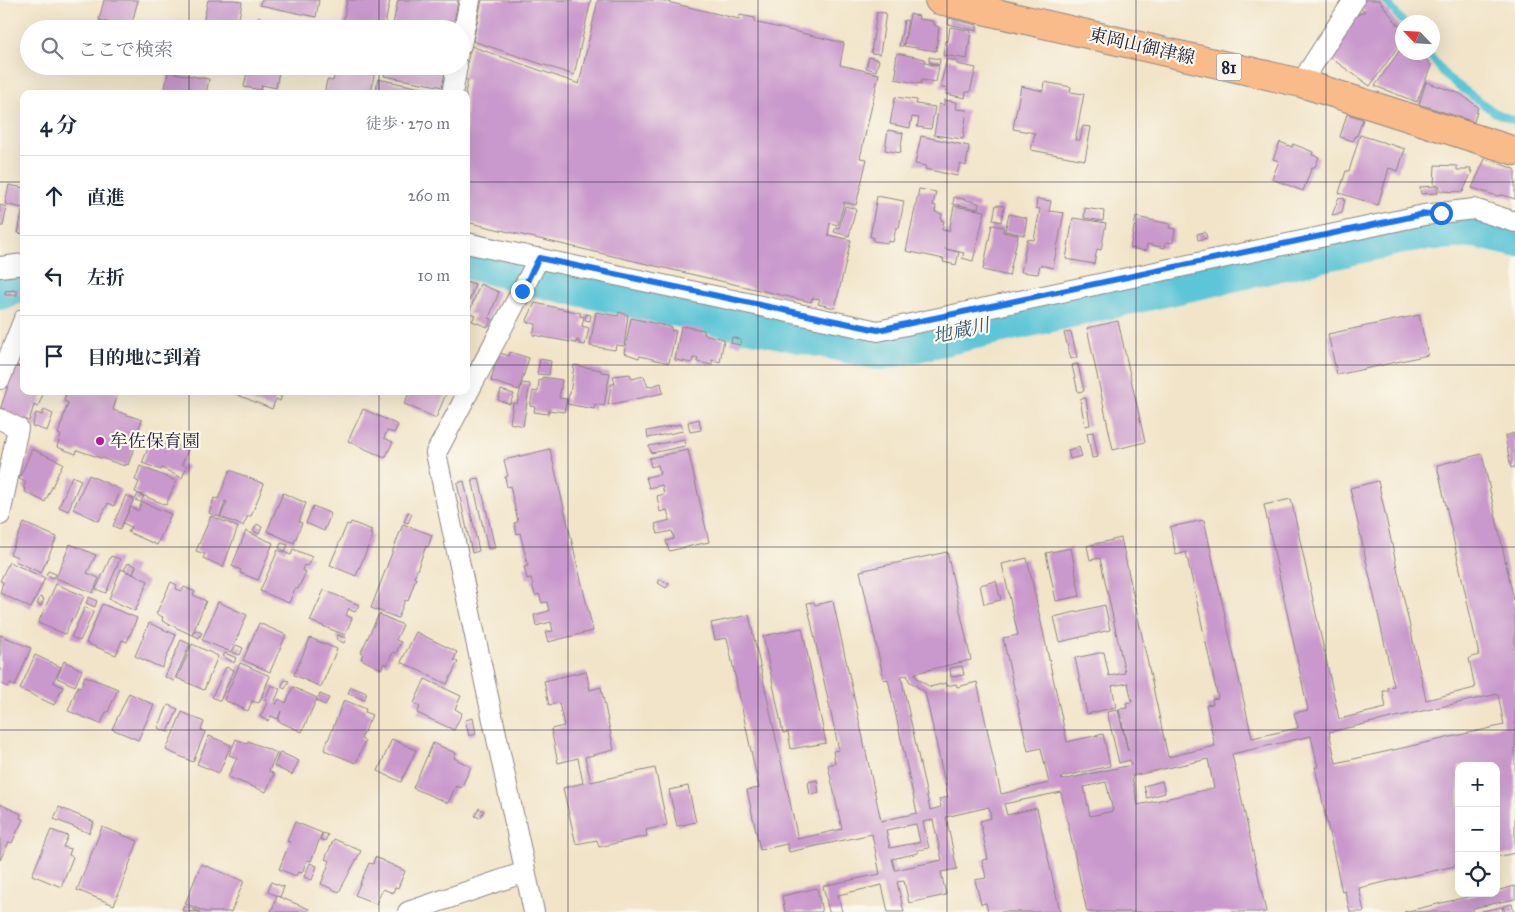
<!DOCTYPE html>
<html lang="ja">
<head>
<meta charset="utf-8">
<style>
  :root { --surface:#fff; --page:#f2f2f3; --text:#1f2937; --muted:#747a83; --line:#e0e1e3 }
  body { margin:0; font-family:"IM FELL Great Primer","Noto Serif JP",serif; background:var(--page); color:var(--text) }
  .controls { position:absolute; right:15px; bottom:15px; display:grid; overflow:hidden; border-radius:10px; box-shadow:0 5px 20px #0002 }
  .controls button { width:45px; height:45px; display:grid; place-items:center; padding:0; border:0; border-bottom:1px solid var(--line); background:var(--surface); color:var(--text); font:25px sans-serif }
  .compass { position:absolute; left:1395px; top:15px; width:45px; height:45px; border-radius:50%; background:var(--surface); box-shadow:0 5px 20px #0002; rotate:295deg }
  .stop { position:absolute; width:15px; height:15px; margin:-11px; border:4px solid #1a73e8; border-radius:50%; background:#fff }
  .stop.end { background:#1a73e8; border-color:#fff; box-shadow:0 1px 5px #0008 }
  .list { margin:0; padding:0; list-style:none }
  h2 { display:flex; justify-content:space-between; align-items:center; height:65px; margin:0; padding:0 20px; font-size:21px }
  h2 small { font-size:16px; font-weight:400; color:var(--muted) }
  .list li { display:grid; grid-template-columns:32px 1fr auto; gap:15px; align-items:center; box-sizing:border-box; height:80px; padding:0 20px; border-top:1px solid var(--line) }
  .list b { display:block; font-size:19px; white-space:nowrap }
  .list em { font-size:16px; font-style:normal; color:var(--muted) }
  .icon { flex:none; width:28px; height:28px; fill:none; stroke:currentColor; stroke-width:2; stroke-linecap:round; stroke-linejoin:round }
  .map { position:relative; flex:none; width:1515px; height:912px; overflow:hidden }
  .search { position:absolute; background:var(--surface); box-shadow:0 5px 20px #0002; left:20px; top:20px; width:450px; height:55px; display:flex; align-items:center; gap:12px; box-sizing:border-box; padding:0 18px; border-radius:28px; color:var(--muted); font-size:19px }
  .panel { position:absolute; background:var(--surface); box-shadow:0 5px 20px #0002; left:20px; top:90px; width:450px; height:305px; border-radius:10px }
  .map>svg:first-child { display:block }
  .lines { fill:none; stroke-linecap:round; stroke-linejoin:round }
  .stream { stroke:#5cc5d7; stroke-width:8 }
  .river { stroke:#5cc5d7; stroke-width:44 }
  .building { fill:#c998cc; fill-rule:evenodd }
  .street-casing { stroke:#8a8382; stroke-width:22 }
  .primary-casing { stroke:#8a8382; stroke-width:30 }
  .street { stroke:#fff; stroke-width:20 }
  .primary { stroke:#fabb8b; stroke-width:28 }
  .route { stroke:#1a73e8; stroke-width:6 }
  .grid { fill:none; stroke:#22223b; stroke-width:1; stroke-opacity:0.55 }
  .poi-dot { fill:#b5179e; stroke:#fbf7ec; stroke-width:2 }
  .labels { text-anchor:middle; stroke-width:4.5; stroke-linejoin:round; paint-order:stroke }
  .shield { fill:#fbf7ec; stroke:#636270; stroke-width:1 }
  .shield-label { font-size:16px; font-weight:bold; fill:#22223b }
  .street-label { font-size:18px; fill:#22223b; stroke:#fbf7ec }
  .poi-label { font-size:18px; fill:#22223b; stroke:#fbf7ec; text-anchor:start }
  .water-label { font-size:19px; font-style:italic; fill:#365b72; stroke:#fbf7ec }
</style>
</head>
<body>
<div class="map">
<svg width="1515" height="912" viewBox="0 0 1515 912">
  <rect width="100%" height="100%" fill="#fbf7ec"/>
  <filter id="ink" filterUnits="userSpaceOnUse"><feTurbulence type="fractalNoise" baseFrequency=".02" numOctaves="2"/><feDisplacementMap in="SourceGraphic" scale="10" xChannelSelector="R" yChannelSelector="G"/><feConvolveMatrix kernelMatrix="1 2 1 2 8 2 1 2 1" color-interpolation-filters="sRGB"/></filter>
  <filter id="wash" filterUnits="userSpaceOnUse"><feTurbulence type="fractalNoise" baseFrequency=".0096" numOctaves="4" result="noise"/><feDisplacementMap in="SourceGraphic" scale="20" xChannelSelector="R" yChannelSelector="G"/><feGaussianBlur stdDeviation="1.12" result="paint"/><feColorMatrix in="noise" values="0 0 0 0 0 0 0 0 0 0 0 0 0 0 0 0 0 1.4 0 .05"/><feComposite in="paint" operator="in"/></filter>
  <g filter="url(#wash)">
    <rect width="100%" height="100%" fill="#f1e4c8"/>
    <g class="lines">
      <path class="stream" d="M 1385,0 L 1403,22
        M 1427,52 L 1447,77 L 1494,112 L 1515,121"/>
      <path class="river" d="M 466,257 L 550,278 L 880,348 L 1416,229 L 1476,226 L 1515,235
        M 0,288 L 24,279"/>
    </g>
    <g id="blocks">
      <path class="building" d="M 104,0 L 138,0 L 131,27 L 99,20 Z
        M 208,0 L 234,0 L 242,2 L 237,29 L 202,29 Z
        M 261,0 L 319,0 L 316,17 L 260,5 Z
        M 347,0 L 390,0 L 384,29 L 342,29 Z
        M 398,0 L 458,0 L 453,29 L 392,29 Z
        M 482,0 L 591,0 L 574,75 L 473,41 Z
        M 598,0 L 659,0 L 739,19 L 740,15 L 755,18 L 754,22 L 844,43 L 840,65 L 879,74 L 860,158 L 867,159 L 856,205 L 844,202 L 838,225 L 830,223 L 828,235 L 851,240 L 835,308 L 818,304 L 820,299 L 812,298 L 811,302 L 466,222 L 466,94 L 465,94 L 468,80 L 463,79 L 471,46 L 579,84 Z
        M 1360,0 L 1379,0 L 1402,30 L 1402,41 L 1370,86 L 1328,56 L 1356,16 L 1365,11 L 1357,5 Z
        M 877,12 L 886,13 L 880,54 L 871,53 Z
        M 910,14 L 919,16 L 918,19 L 934,21 L 934,25 L 939,27 L 936,51 L 904,46 Z
        M 258,17 L 262,18 L 261,20 L 288,26 L 288,29 L 255,29 Z
        M 949,18 L 977,25 L 977,31 L 948,24 Z
        M 904,20 L 908,21 L 903,46 L 899,46 Z
        M 950,27 L 971,31 L 967,59 L 943,55 L 945,41 L 948,41 Z
        M 1402,47 L 1402,52 L 1420,52 L 1431,66 L 1417,102 L 1375,86 Z
        M 897,53 L 925,59 L 925,63 L 939,66 L 936,82 L 921,80 L 921,84 L 895,79 L 897,68 L 895,68 Z
        M 869,57 L 879,60 L 876,71 L 866,68 Z
        M 929,57 L 940,59 L 939,65 L 929,62 Z
        M 947,59 L 957,61 L 957,64 L 976,68 L 970,92 L 966,92 L 965,98 L 946,94 L 947,89 L 940,87 Z
        M 215,66 L 230,66 L 229,70 Z
        M 248,66 L 280,66 L 276,88 L 262,85 L 261,90 L 244,87 Z
        M 336,66 L 358,66 L 375,69 L 371,94 L 324,94 L 327,80 L 333,81 Z
        M 386,66 L 446,66 L 443,87 L 384,76 Z
        M 168,72 L 209,79 L 206,94 L 164,94 Z
        M 378,79 L 445,93 L 445,94 L 375,94 Z
        M 1044,82 L 1071,87 L 1070,92 L 1084,94 L 1075,140 L 1080,140 L 1083,126 L 1091,127 L 1085,160 L 1031,150 L 1035,133 L 1013,129 L 1021,86 L 1043,91 Z
        M 1426,82 L 1461,94 L 1478,107 L 1474,122 L 1419,104 Z
        M 895,97 L 917,100 L 916,104 L 935,107 L 931,129 L 917,127 L 919,118 L 912,117 L 910,128 L 890,124 Z
        M 944,100 L 957,102 L 956,109 L 967,110 L 963,139 L 934,135 L 939,104 L 944,105 Z
        M 1347,114 L 1363,119 L 1357,136 L 1355,136 L 1353,141 L 1340,137 Z
        M 888,130 L 903,133 L 900,153 L 885,150 Z
        M 1360,135 L 1405,149 L 1398,171 L 1389,168 L 1378,205 L 1339,193 L 1346,171 L 1349,171 Z
        M 921,136 L 969,146 L 966,166 L 960,164 L 957,176 L 925,169 L 926,166 L 915,164 Z
        M 1280,142 L 1292,147 L 1293,144 L 1313,152 L 1312,155 L 1319,157 L 1315,167 L 1312,167 L 1303,191 L 1272,179 L 1279,161 L 1273,159 Z
        M 1485,159 L 1515,169 L 1515,199 L 1503,195 L 1497,196 L 1472,188 Z
        M 1435,165 L 1457,166 L 1457,170 L 1467,170 L 1467,168 L 1471,168 L 1470,171 L 1472,171 L 1463,192 L 1440,191 L 1440,186 L 1434,185 Z
        M 9,185 L 24,188 L 24,234 L 18,233 L 23,208 L 5,204 Z
        M 1437,186 L 1438,193 L 1421,194 L 1420,187 Z
        M 919,189 L 936,192 L 933,205 L 936,206 L 935,212 L 942,214 L 941,220 L 944,221 L 942,230 L 949,231 L 954,206 L 985,211 L 973,261 L 962,258 L 964,253 L 945,249 L 959,252 L 956,265 L 943,262 L 944,259 L 906,251 Z
        M 877,196 L 904,201 L 899,228 L 896,228 L 893,242 L 888,241 L 888,243 L 873,241 L 873,237 L 870,237 Z
        M 954,197 L 979,203 L 978,209 L 953,204 Z
        M 1339,197 L 1345,199 L 1342,213 L 1332,215 Z
        M 1037,199 L 1051,201 L 1049,211 L 1064,213 L 1053,268 L 1040,265 L 1038,274 L 1021,272 L 1027,239 L 1034,240 L 1040,209 L 1036,208 Z
        M 0,205 L 7,207 L 3,226 L 0,226 Z
        M 996,205 L 1004,206 L 1001,222 L 993,220 Z
        M 845,206 L 856,209 L 849,236 L 834,232 L 836,227 L 839,228 Z
        M 1085,208 L 1104,211 L 1103,221 L 1084,218 Z
        M 1009,214 L 1027,218 L 1024,235 L 1005,231 Z
        M 1136,217 L 1170,224 L 1169,228 L 1175,229 L 1173,243 L 1166,242 L 1165,248 L 1147,244 L 1146,251 L 1130,248 Z
        M 1073,218 L 1106,223 L 1101,250 L 1097,249 L 1094,264 L 1066,259 Z
        M 992,225 L 1004,227 L 1003,232 L 1018,235 L 1009,276 L 983,270 Z
        M 1205,232 L 1207,238 L 1198,240 L 1197,234 Z
        M 466,281 L 475,284 L 468,304 L 466,304 Z
        M 480,284 L 499,292 L 489,318 L 492,319 L 488,327 L 472,321 L 475,315 L 469,313 Z
        M 17,290 L 17,295 L 5,295 L 5,291 Z
        M 535,303 L 581,313 L 580,316 L 584,317 L 582,326 L 589,328 L 585,345 L 579,344 L 579,341 L 577,340 L 576,343 L 533,335 L 536,324 L 526,322 Z
        M 596,312 L 618,316 L 619,312 L 628,315 L 624,346 L 616,345 L 615,350 L 590,346 Z
        M 586,314 L 591,315 L 590,321 L 585,320 Z
        M 1419,315 L 1428,355 L 1337,375 L 1328,334 Z
        M 631,318 L 671,327 L 671,330 L 676,331 L 669,363 L 640,356 L 639,358 L 624,353 Z
        M 1118,321 L 1145,442 L 1113,450 L 1087,328 Z
        M 681,326 L 704,330 L 704,334 L 724,339 L 720,362 L 712,360 L 712,365 L 697,362 L 698,358 L 693,358 L 692,363 L 675,360 Z
        M 1071,332 L 1077,357 L 1071,359 L 1064,333 Z
        M 732,337 L 741,340 L 740,345 L 731,343 Z
        M 497,352 L 509,356 L 510,352 L 529,358 L 519,390 L 491,381 L 495,365 L 493,364 Z
        M 540,359 L 551,361 L 549,375 L 537,374 Z
        M 1078,364 L 1084,391 L 1078,392 L 1072,365 Z
        M 15,365 L 24,368 L 24,391 L 44,391 L 38,407 L 34,405 L 29,421 L 0,410 Z
        M 574,365 L 601,370 L 601,372 L 610,373 L 604,406 L 595,404 L 594,409 L 567,404 L 569,394 L 570,394 Z
        M 630,374 L 632,379 L 644,376 L 648,387 L 661,383 L 663,393 L 608,405 L 611,384 L 615,384 L 613,376 Z
        M 542,377 L 562,380 L 559,398 L 567,399 L 564,412 L 549,410 L 548,414 L 534,412 L 535,407 L 530,406 L 533,391 L 538,392 L 539,380 L 542,380 Z
        M 522,383 L 530,384 L 523,426 L 510,423 L 513,403 L 517,404 Z
        M 501,390 L 514,394 L 510,404 L 498,400 Z
        M 67,391 L 73,393 L 74,391 L 119,391 L 113,410 L 142,420 L 138,431 L 139,433 L 128,465 L 126,464 L 125,466 L 77,450 L 76,454 L 57,447 L 61,435 L 58,434 L 68,403 L 64,401 Z
        M 228,391 L 283,391 L 280,401 L 276,399 L 272,409 Z
        M 410,391 L 447,391 L 436,418 L 404,404 Z
        M 1086,398 L 1090,425 L 1085,426 L 1080,399 Z
        M 363,409 L 398,425 L 394,433 L 387,431 L 384,438 L 393,442 L 385,458 L 348,441 Z
        M 44,410 L 53,414 L 47,431 L 32,426 L 36,413 L 42,415 Z
        M 699,419 L 701,430 L 690,432 L 688,422 Z
        M 681,424 L 683,431 L 648,438 L 647,431 Z
        M 1093,432 L 1098,457 L 1092,458 L 1087,433 Z
        M 1515,433 L 1515,467 L 1511,468 L 1505,436 Z
        M 153,436 L 188,450 L 182,464 L 187,466 L 182,478 L 162,468 L 161,470 L 142,463 Z
        M 684,439 L 685,446 L 651,453 L 649,446 Z
        M 1079,447 L 1082,456 L 1070,459 L 1068,450 Z
        M 32,449 L 63,463 L 45,502 L 25,492 L 26,489 L 23,488 L 26,482 L 19,479 Z
        M 550,449 L 593,631 L 548,642 L 545,632 L 553,631 L 551,622 L 536,626 L 534,615 L 549,611 L 547,602 L 542,603 L 539,594 L 535,595 L 531,578 L 527,579 L 524,567 L 528,566 L 520,533 L 517,534 L 514,523 L 518,522 L 510,486 L 507,487 L 505,477 L 508,476 L 504,460 Z
        M 688,450 L 709,542 L 669,551 L 666,541 L 674,539 L 672,531 L 658,534 L 655,524 L 670,520 L 667,510 L 660,512 L 657,496 L 664,494 L 662,485 L 649,488 L 646,477 L 660,474 L 658,465 L 651,467 L 649,458 Z
        M 1482,454 L 1515,605 L 1515,853 L 1496,857 L 1496,766 L 1459,766 L 1459,865 L 1359,888 L 1364,912 L 1350,912 L 1345,891 L 1342,892 L 1315,767 L 1318,767 L 1311,736 L 1232,754 L 1266,912 L 1087,912 L 1061,792 L 1004,804 L 1007,815 L 1037,808 L 1060,912 L 988,912 L 986,903 L 981,904 L 975,880 L 986,878 L 982,860 L 988,859 L 980,821 L 991,818 L 989,807 L 946,817 L 957,869 L 941,872 L 946,895 L 909,903 L 904,881 L 897,882 L 904,912 L 888,912 L 882,885 L 838,895 L 842,912 L 829,912 L 823,886 L 880,874 L 872,834 L 789,852 L 787,844 L 760,850 L 747,790 L 759,788 L 727,638 L 715,640 L 711,623 L 749,615 L 798,839 L 842,829 L 828,765 L 835,763 L 833,751 L 839,750 L 807,603 L 814,602 L 815,605 L 833,601 L 881,821 L 917,813 L 888,679 L 884,680 L 860,571 L 947,552 L 971,660 L 915,673 L 917,678 L 931,688 L 930,687 L 946,683 L 946,686 L 956,684 L 957,687 L 977,682 L 1001,794 L 1049,783 L 1041,748 L 1028,751 L 1003,638 L 1018,635 L 1002,564 L 1027,558 L 1067,742 L 1103,734 L 1110,766 L 1061,777 L 1062,780 L 1131,765 L 1130,760 L 1119,763 L 1107,712 L 1118,710 L 1128,751 L 1119,709 L 1127,708 L 1126,703 L 1132,702 L 1128,683 L 1112,686 L 1116,707 L 1087,714 L 1075,658 L 1104,652 L 1109,676 L 1125,673 L 1100,558 L 1090,560 L 1087,546 L 1121,538 L 1168,757 L 1215,746 L 1206,705 L 1213,704 L 1212,699 L 1218,698 L 1186,552 L 1176,555 L 1170,527 L 1204,520 L 1252,738 L 1298,728 L 1294,713 L 1308,710 L 1264,505 L 1291,499 L 1339,719 L 1386,708 L 1383,691 L 1388,691 L 1388,687 L 1394,686 L 1350,488 L 1378,481 L 1426,700 L 1475,688 L 1469,658 L 1479,655 L 1437,465 ZM 907,675 L 909,681 L 925,692 L 948,797 L 939,799 L 941,807 L 930,810 L 901,676 ZM 1498,694 L 1504,725 L 1336,763 L 1329,732 ZM 1208,759 L 1214,788 L 1138,805 L 1132,776 ZM 1106,782 L 1113,811 L 1090,816 L 1084,787 ZM 933,820 L 942,860 L 895,870 L 892,859 L 918,853 L 918,850 L 929,848 L 923,822 ZM 916,824 L 920,842 L 890,848 L 886,830 Z
        M 140,466 L 176,481 L 166,505 L 135,492 L 139,482 L 135,480 Z
        M 230,470 L 264,484 L 251,516 L 248,516 L 243,526 L 220,517 L 227,502 L 225,501 L 220,517 L 209,513 L 214,498 L 218,499 Z
        M 89,475 L 121,490 L 114,506 L 108,503 L 99,521 L 73,509 Z
        M 72,476 L 81,480 L 68,511 L 59,507 Z
        M 479,478 L 495,548 L 488,549 L 472,479 Z
        M 464,481 L 479,551 L 472,553 L 457,483 Z
        M 283,493 L 306,503 L 299,522 L 302,523 L 294,543 L 267,531 Z
        M 138,494 L 144,496 L 141,502 L 135,500 Z
        M 126,495 L 134,499 L 120,529 L 113,526 Z
        M 142,502 L 171,514 L 157,545 L 128,532 L 131,527 L 123,523 L 131,507 L 138,511 Z
        M 313,506 L 331,514 L 324,531 L 306,523 Z
        M 408,512 L 412,514 L 408,523 L 404,522 Z
        M 211,516 L 238,527 L 223,567 L 203,558 L 205,554 L 196,551 Z
        M 351,522 L 372,530 L 370,534 L 373,535 L 356,576 L 330,565 L 347,524 L 350,525 Z
        M 24,523 L 57,537 L 41,573 L 15,561 L 17,557 L 10,554 Z
        M 257,524 L 262,527 L 259,534 L 253,531 Z
        M 403,524 L 432,535 L 428,547 L 426,546 L 414,578 L 416,578 L 408,601 L 405,600 L 398,618 L 371,608 Z
        M 246,531 L 273,543 L 258,580 L 240,573 L 241,570 L 232,566 Z
        M 281,543 L 288,545 L 285,551 L 279,548 Z
        M 70,544 L 96,555 L 87,573 L 99,578 L 93,593 L 56,578 Z
        M 1071,548 L 1080,596 L 1056,601 L 1046,553 Z
        M 293,549 L 312,557 L 307,566 L 304,565 L 302,570 L 306,572 L 298,589 L 295,589 L 289,603 L 260,591 L 278,550 L 291,555 Z
        M 111,556 L 120,559 L 106,593 L 96,589 Z
        M 9,562 L 45,578 L 31,608 L 0,593 L 3,582 L 0,581 Z
        M 128,563 L 136,566 L 133,574 L 124,570 Z
        M 121,569 L 148,581 L 135,611 L 109,599 Z
        M 48,571 L 56,574 L 54,578 L 46,575 Z
        M 660,579 L 669,584 L 666,588 L 658,583 Z
        M 996,581 L 1001,600 L 984,604 L 980,585 Z
        M 171,582 L 177,585 L 176,589 L 182,591 L 184,587 L 195,592 L 193,595 L 206,601 L 192,635 L 162,621 L 163,617 L 156,614 Z
        M 56,584 L 84,596 L 74,619 L 72,618 L 65,634 L 38,623 Z
        M 324,590 L 359,605 L 355,612 L 350,610 L 349,608 L 346,615 L 352,618 L 345,635 L 310,621 Z
        M 40,597 L 44,599 L 41,606 L 37,604 Z
        M 89,597 L 97,601 L 95,607 L 86,603 Z
        M 218,602 L 247,615 L 231,652 L 202,640 Z
        M 102,604 L 137,618 L 127,642 L 122,640 L 116,655 L 86,643 Z
        M 1105,605 L 1110,630 L 1060,642 L 1054,617 Z
        M 85,607 L 94,611 L 80,641 L 71,637 Z
        M 379,614 L 403,625 L 396,640 L 401,642 L 396,653 L 393,652 L 387,665 L 384,663 L 381,669 L 361,659 L 363,653 L 361,652 Z
        M 149,623 L 176,635 L 162,668 L 135,656 Z
        M 259,623 L 286,635 L 270,672 L 243,660 Z
        M 802,628 L 826,743 L 791,749 L 788,732 L 783,733 L 763,636 Z
        M 195,630 L 202,633 L 199,638 L 193,635 Z
        M 416,632 L 457,652 L 454,660 L 458,662 L 447,684 L 401,662 Z
        M 0,635 L 31,648 L 15,686 L 10,684 L 8,687 L 0,683 Z
        M 338,635 L 346,638 L 344,643 L 336,639 Z
        M 310,638 L 337,649 L 321,687 L 294,675 Z
        M 181,640 L 190,644 L 174,681 L 165,677 Z
        M 192,644 L 218,656 L 204,690 L 177,678 Z
        M 236,645 L 243,648 L 240,655 L 232,652 Z
        M 225,653 L 236,658 L 234,663 L 223,656 Z
        M 35,655 L 61,667 L 53,682 L 63,687 L 54,705 L 20,689 Z
        M 64,661 L 82,670 L 75,686 L 57,678 Z
        M 240,663 L 270,676 L 259,703 L 252,701 L 248,711 L 224,700 Z
        M 962,666 L 964,675 L 951,677 L 950,668 Z
        M 226,667 L 234,670 L 220,701 L 212,697 Z
        M 586,671 L 590,690 L 601,687 L 614,750 L 585,757 L 591,782 L 655,768 L 667,825 L 646,830 L 647,836 L 599,847 L 597,840 L 576,844 L 563,788 L 583,783 L 578,758 L 558,763 L 551,729 L 564,726 L 559,703 L 549,705 L 544,681 Z
        M 85,676 L 118,689 L 108,712 L 106,712 L 101,724 L 68,711 L 78,686 L 81,687 Z
        M 425,679 L 461,696 L 455,709 L 462,713 L 454,730 L 417,713 L 420,707 L 414,703 Z
        M 285,680 L 289,681 L 285,689 L 281,687 Z
        M 271,685 L 280,689 L 274,703 L 276,704 L 279,699 L 286,703 L 293,687 L 317,698 L 302,732 L 278,721 L 281,711 L 278,719 L 271,716 L 268,721 L 260,717 L 268,701 L 265,700 Z
        M 351,687 L 367,693 L 364,700 L 348,693 Z
        M 129,693 L 154,705 L 138,740 L 112,729 Z
        M 320,694 L 329,698 L 325,705 L 317,701 Z
        M 344,700 L 366,709 L 365,712 L 372,715 L 361,739 L 365,741 L 356,763 L 324,750 Z
        M 168,705 L 178,709 L 168,732 L 158,728 Z
        M 182,712 L 204,722 L 201,730 L 205,732 L 193,762 L 166,750 Z
        M 473,718 L 476,734 L 469,736 L 465,720 Z
        M 209,736 L 231,745 L 219,773 L 197,764 Z
        M 236,739 L 247,744 L 248,741 L 277,753 L 269,771 L 274,774 L 266,792 L 228,777 L 237,758 L 229,755 Z
        M 392,739 L 416,750 L 401,782 L 378,771 Z
        M 433,743 L 456,753 L 454,758 L 471,767 L 461,788 L 456,786 L 448,803 L 413,788 Z
        M 280,752 L 299,761 L 292,775 L 274,766 Z
        M 817,780 L 819,793 L 810,795 L 808,782 Z
        M 1162,781 L 1165,793 L 1147,798 L 1144,786 Z
        M 688,786 L 696,822 L 677,826 L 669,790 Z
        M 0,804 L 21,814 L 20,818 L 23,819 L 12,843 L 9,842 L 0,860 Z
        M 59,807 L 94,822 L 89,833 L 54,819 Z
        M 479,808 L 484,811 L 480,818 L 475,816 Z
        M 295,822 L 322,833 L 311,861 L 307,860 L 302,873 L 298,872 L 296,876 L 279,869 L 290,842 L 287,841 Z
        M 102,827 L 138,841 L 114,905 L 77,890 Z
        M 51,830 L 68,836 L 63,847 L 71,849 L 69,855 L 73,857 L 61,887 L 32,875 Z
        M 323,833 L 328,835 L 325,841 L 320,839 Z
        M 334,839 L 361,851 L 339,892 L 321,884 L 330,861 L 325,859 Z
        M 375,857 L 405,871 L 398,888 L 395,887 L 393,893 L 383,889 L 376,904 L 355,895 L 369,863 L 373,864 Z
        M 310,863 L 317,866 L 312,880 L 304,877 Z
        M 201,864 L 244,881 L 231,912 L 206,912 L 185,904 Z
        M 271,882 L 284,887 L 280,897 L 268,892 Z
        M 1515,886 L 1515,899 L 1473,908 L 1473,912 L 1404,912 L 1484,893 L 1496,893 L 1496,891 Z
        M 817,888 L 822,912 L 785,912 L 782,896 Z
        M 277,896 L 309,909 L 308,912 L 271,912 Z
        M 1512,904 L 1514,912 L 1505,912 L 1503,906 Z
        M 184,906 L 200,912 L 182,911 Z
        M 1502,907 L 1503,912 L 1482,912 L 1482,911 Z"/>
    </g>
  </g>
  <g filter="url(#ink)">
    <use href="#blocks" fill-opacity="0" stroke="#8a8382" stroke-width="1"/>
    <g class="lines">
      <defs>
        <path id="street" d="M 461,45 L 470,0
          M 1301,83 L 1354,0
          M 452,94 L 457,66
          M 466,243 L 878,331 L 1424,215 L 1474,209 L 1515,222
          M 0,267 L 24,264
          M 0,379 L 24,319
          M 0,419 L 18,428 L 0,515
          M 408,912 L 525,872
          M 534,912 L 436,453 L 539,258"/>
        <path id="primary" d="M 939,0 L 1301,83 L 1515,151"/>
      </defs>
      <use href="#street" class="street-casing"/>
      <use href="#primary" class="primary-casing"/>
      <use href="#street" class="street"/>
      <use href="#primary" class="primary"/>
    </g>
  </g>
  <g class="lines" filter="url(#ink)">
    <path class="route" d="M 522,291 L 539,258 L 878,330 L 1424,214 L 1441,213"/>
  </g>
  <path class="grid" d="M 189,0 L 189,29M 379,0 L 379,29M 568,0 L 568,912M 758,0 L 758,912M 947,0 L 947,912M 1136,0 L 1136,912M 1326,0 L 1326,912M 189,66 L 189,94M 379,66 L 379,94M 0,182 L 24,182M 466,182 L 1515,182M 0,365 L 24,365M 466,365 L 1515,365M 189,391 L 189,912M 379,391 L 379,912M 0,547 L 1515,547M 0,730 L 1515,730"/>
  <circle class="poi-dot" cx="100" cy="441" r="5"/>
  <g class="labels">
    <rect class="shield" x="1216.5" y="53.5" width="25" height="27" rx="4"/>
    <g class="shield-label">
      <text x="1229" y="73">81</text>
    </g>
    <g class="street-label">
      <text transform="translate(1142 46) rotate(13)" y="6">東岡山御津線</text>
    </g>
    <g class="poi-label">
      <text x="110" y="447">牟佐保育園</text>
    </g>
    <g class="water-label">
      <text transform="translate(961 330) rotate(-12)" y="7">地蔵川</text>
    </g>
  </g>
</svg>
<div class="controls">
<button>+</button>
<button>−</button>
<button><svg class="icon" aria-label="locate" viewBox="0 0 24 24"><circle cx="12" cy="12" r="6"/><path d="M12 2v4M12 18v4M2 12h4M18 12h4"/></svg></button>
</div>
<svg class="compass" viewBox="-18 -18 36 36"><path d="M0-13l5 13h-10z" fill="#e53935"/><path d="M0 13l5-13h-10z" fill="#747a83"/></svg>
<div class="stop" style="left:1441px;top:213px"></div>
<div class="stop end" style="left:522px;top:291px"></div>
<div class="search"><svg class="icon" aria-label="search" viewBox="0 0 24 24"><circle cx="10" cy="10" r="6"/><path d="M15 15l6 6"/></svg>ここで検索</div>
<section class="panel">
<h2>4 分<small>徒歩 · 270 m</small></h2>
<ul class="list">
<li><svg class="icon" aria-label="ahead" viewBox="0 0 24 24"><path d="M12 20V5M6 11l6-6 6 6"/></svg><div><b>直進</b></div><em>260 m</em></li>
<li><svg class="icon" aria-label="left" viewBox="0 0 24 24"><path d="M17 20v-9H6M10 6l-5 5 5 5"/></svg><div><b>左折</b></div><em>10 m</em></li>
<li><svg class="icon" aria-label="arrive" viewBox="0 0 24 24"><path d="M6 21V4h12l-3 4 3 4H6"/></svg><div><b>目的地に到着</b></div></li>
</ul>
</section>
</div>
</body>
</html>
